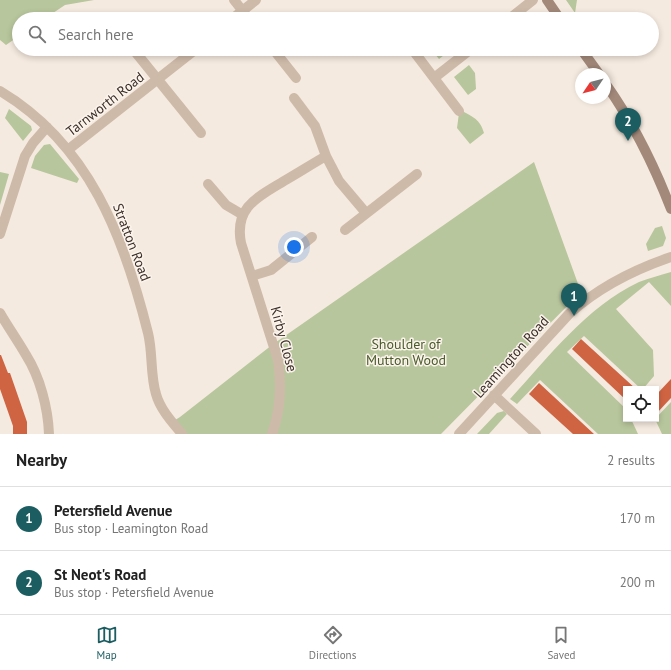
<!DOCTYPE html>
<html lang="en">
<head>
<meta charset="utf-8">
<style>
  :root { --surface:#fff; --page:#f2f2f2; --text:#222; --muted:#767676; --line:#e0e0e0; --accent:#1b5d61 }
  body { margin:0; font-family:"PT Sans",sans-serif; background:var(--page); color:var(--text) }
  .controls { position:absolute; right:12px; bottom:12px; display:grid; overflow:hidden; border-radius:0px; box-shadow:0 2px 6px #0003 }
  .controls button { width:36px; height:36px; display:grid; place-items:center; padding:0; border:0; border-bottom:1px solid var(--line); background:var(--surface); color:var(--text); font:20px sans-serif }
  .compass { position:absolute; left:575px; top:68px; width:36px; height:36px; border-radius:50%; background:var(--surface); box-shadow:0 2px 6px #0003; rotate:235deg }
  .you { position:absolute; left:294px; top:247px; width:14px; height:14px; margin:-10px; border:3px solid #fff; border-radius:50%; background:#1a73e8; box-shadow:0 0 0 6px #1a73e833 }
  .badge { display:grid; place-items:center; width:26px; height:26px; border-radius:50%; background:var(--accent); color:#fff; font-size:13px; font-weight:700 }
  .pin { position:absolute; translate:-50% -33px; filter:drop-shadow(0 1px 2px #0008) }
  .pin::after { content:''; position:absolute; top:21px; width:14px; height:12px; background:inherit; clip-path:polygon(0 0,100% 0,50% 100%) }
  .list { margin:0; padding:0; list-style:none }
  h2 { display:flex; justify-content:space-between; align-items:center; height:52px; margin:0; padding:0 16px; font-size:17px }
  h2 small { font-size:13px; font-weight:400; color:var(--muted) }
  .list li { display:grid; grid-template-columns:26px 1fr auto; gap:12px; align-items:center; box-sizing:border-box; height:64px; padding:0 16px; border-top:1px solid var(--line) }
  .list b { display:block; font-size:15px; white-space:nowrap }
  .list p { margin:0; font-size:13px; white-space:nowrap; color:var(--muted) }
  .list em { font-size:13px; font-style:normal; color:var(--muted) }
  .icon { flex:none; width:22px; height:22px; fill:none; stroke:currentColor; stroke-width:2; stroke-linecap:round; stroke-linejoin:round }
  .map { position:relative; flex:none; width:671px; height:434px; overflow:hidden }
  .search { position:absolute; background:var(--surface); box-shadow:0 2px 6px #0003; left:12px; right:12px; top:12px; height:44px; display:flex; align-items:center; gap:10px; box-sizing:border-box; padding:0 14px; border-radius:22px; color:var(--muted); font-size:15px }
  .sheet { height:180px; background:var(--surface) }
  nav { display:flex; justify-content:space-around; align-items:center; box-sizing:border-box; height:56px; border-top:1px solid var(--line); background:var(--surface); font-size:11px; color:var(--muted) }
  nav a { display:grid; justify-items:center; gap:2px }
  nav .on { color:var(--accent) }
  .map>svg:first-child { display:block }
  .green { fill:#b8c69d }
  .building { fill:#cf6443 }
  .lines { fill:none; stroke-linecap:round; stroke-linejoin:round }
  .street { stroke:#cebaa9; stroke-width:10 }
  .secondary { stroke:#a3897a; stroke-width:10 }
  .labels { text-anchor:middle; stroke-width:3; stroke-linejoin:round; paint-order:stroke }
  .street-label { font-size:14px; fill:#3b2f2a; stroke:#fcf4ec }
  .park-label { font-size:14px; fill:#4a5c2b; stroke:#fcf4ec }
</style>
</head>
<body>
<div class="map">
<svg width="671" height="434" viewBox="0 0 671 434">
  <rect width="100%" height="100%" fill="#f5eadf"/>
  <path class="green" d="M 0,0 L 94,0 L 65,5 L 44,19 L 19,19 L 19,36 L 6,45 L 0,40 Z
    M 566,0 L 577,0 L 575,13 Z
    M 431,49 L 452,49 L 439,59 Z
    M 469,65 L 475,73 L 476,89 L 468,95 L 454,77 Z
    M 9,109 L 31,126 L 32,130 L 23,141 L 5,118 Z
    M 462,111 C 473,117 480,119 484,133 L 470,144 L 457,128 L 459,113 Z
    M 50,144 L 79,179 L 77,183 L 31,168 L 35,156 L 44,145 Z
    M 534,162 L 581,292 L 441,434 L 182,434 L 172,422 L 180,417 L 272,345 Z
    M 0,172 L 9,174 L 0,205 Z
    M 662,226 L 666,238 L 663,246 L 648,251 L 646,244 L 655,228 Z
    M 671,272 L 671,306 L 649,282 L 616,309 L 653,350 L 654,376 L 643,389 L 641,389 L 584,336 L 567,352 L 626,409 L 626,419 L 631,419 L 638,434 L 598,434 L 540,380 L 517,404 L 510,399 C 549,357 586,307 639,282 C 649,278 661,275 671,272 Z
    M 671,402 L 671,434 L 662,434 L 655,419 Z
    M 504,411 L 507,414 L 489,434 L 477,434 L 497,413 Z"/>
  <path class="building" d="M 581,339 L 636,389 L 626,389 L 626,400 L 572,349 Z
    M 0,355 L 1,355 L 8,373 L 10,373 L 27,422 L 27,434 L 13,434 L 13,426 L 0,389 Z
    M 671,379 L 671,398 L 656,414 L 656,395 Z
    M 539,383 L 594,434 L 573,434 L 529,394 Z"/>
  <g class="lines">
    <path class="street" d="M 234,0 L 249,19
      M 108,18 L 109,19
      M 232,19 L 256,0
      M 509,19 L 533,0
      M 133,49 L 201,133
      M 273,49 L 296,78
      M 412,49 L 459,111
      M 434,78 L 471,49
      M 0,91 C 89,144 124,237 148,333 C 153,353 150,374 156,394 C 160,409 172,422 182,434
      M 294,98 L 315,126 L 326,156 L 339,181 L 366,213
      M 69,149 L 196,49
      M 208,184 L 226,205 L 243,215
      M 345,230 L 417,174
      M 0,234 L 25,156 L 33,143 L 47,127
      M 252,276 L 271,270 L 312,237
      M 0,313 C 8,327 18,341 26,355 C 40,377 48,408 49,434
      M 494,395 L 536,434
      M 272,434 C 281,409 282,386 278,360 L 241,243 C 234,207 258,197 284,181 C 298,173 312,164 326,156
      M 459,434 L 569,314 C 599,287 633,270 671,257"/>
    <path class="secondary" d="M 547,0 L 560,19
      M 581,49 L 599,74
      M 605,83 C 632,121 654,165 671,209"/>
  </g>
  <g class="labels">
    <g class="street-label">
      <text transform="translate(105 104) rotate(-38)" y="5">Tarnworth Road</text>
      <text transform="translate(132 242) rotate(69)" y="5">Stratton Road</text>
      <text transform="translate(284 339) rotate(75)" y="5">Kirby Close</text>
      <text transform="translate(511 357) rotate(-48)" y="5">Leamington Road</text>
    </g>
    <g class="park-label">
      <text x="406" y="349">Shoulder of<tspan x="406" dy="16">Mutton Wood</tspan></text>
    </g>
  </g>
</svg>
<div class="controls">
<button><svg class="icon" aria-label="locate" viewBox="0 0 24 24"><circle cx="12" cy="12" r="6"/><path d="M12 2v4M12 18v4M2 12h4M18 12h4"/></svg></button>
</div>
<svg class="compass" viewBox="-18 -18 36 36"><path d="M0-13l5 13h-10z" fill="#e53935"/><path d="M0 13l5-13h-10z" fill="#767676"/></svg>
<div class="you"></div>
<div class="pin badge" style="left:574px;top:316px">1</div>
<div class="pin badge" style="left:628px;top:141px">2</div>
<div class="search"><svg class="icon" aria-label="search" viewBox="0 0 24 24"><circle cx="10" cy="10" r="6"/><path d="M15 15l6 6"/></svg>Search here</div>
</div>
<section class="sheet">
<h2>Nearby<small>2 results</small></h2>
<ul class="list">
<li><span class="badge">1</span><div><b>Petersfield Avenue</b><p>Bus stop · Leamington Road</p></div><em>170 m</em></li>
<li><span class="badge">2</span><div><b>St Neot's Road</b><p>Bus stop · Petersfield Avenue</p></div><em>200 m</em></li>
</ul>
</section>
<nav>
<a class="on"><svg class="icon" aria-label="map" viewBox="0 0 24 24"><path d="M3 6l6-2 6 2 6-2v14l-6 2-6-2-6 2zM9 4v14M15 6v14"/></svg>Map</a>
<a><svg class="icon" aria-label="directions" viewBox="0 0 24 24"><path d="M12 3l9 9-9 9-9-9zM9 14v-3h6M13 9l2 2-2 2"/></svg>Directions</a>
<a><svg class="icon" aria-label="saved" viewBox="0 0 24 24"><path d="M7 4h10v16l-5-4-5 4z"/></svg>Saved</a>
</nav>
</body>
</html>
